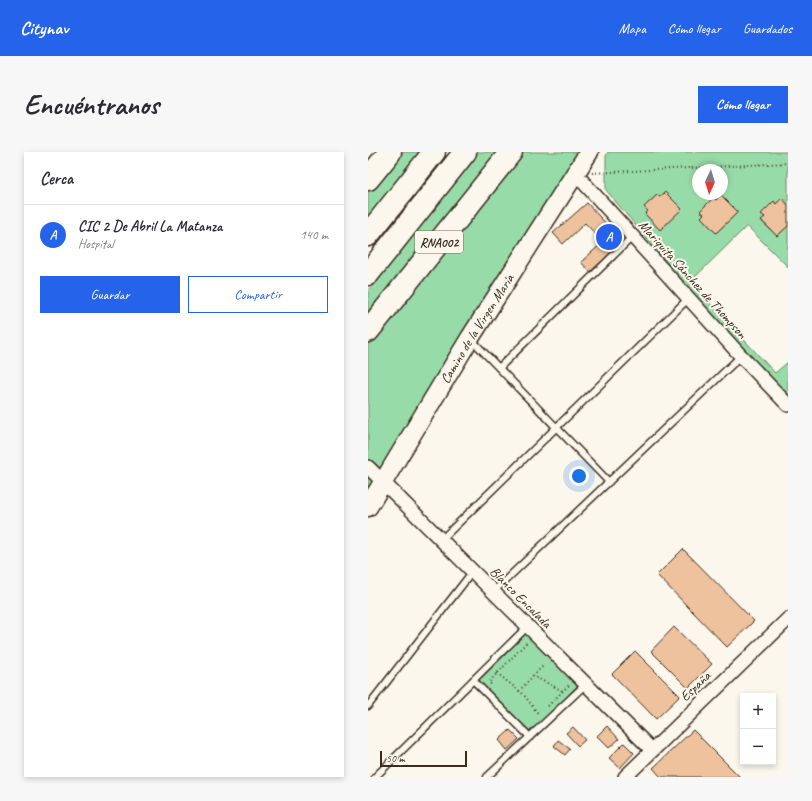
<!DOCTYPE html>
<html lang="es">
<head>
<meta charset="utf-8">
<style>
  :root { --surface:#fff; --page:#f7f7f7; --text:#2b2b33; --muted:#7c7c81; --line:#e1e1e2; --accent:#2563eb }
  body { margin:0; font-family:Caveat,sans-serif; background:var(--page); color:var(--text) }
  .controls { position:absolute; right:12px; bottom:12px; display:grid; overflow:hidden; border-radius:0px; box-shadow:0 2px 6px #0003 }
  .controls button { width:36px; height:36px; display:grid; place-items:center; padding:0; border:0; border-bottom:1px solid var(--line); background:var(--surface); color:var(--text); font:20px sans-serif }
  .compass { position:absolute; left:324px; top:12px; width:36px; height:36px; border-radius:50%; background:var(--surface); box-shadow:0 2px 6px #0003; rotate:184deg }
  .scale { position:absolute; left:12px; bottom:10px; width:87px; box-sizing:border-box; padding-left:4px; border:2px solid #3b2a1e; border-top:0; font-size:11px; line-height:14px; white-space:nowrap; color:#3b2a1e; -webkit-text-stroke:3px #fbf7ec; paint-order:stroke }
  .you { position:absolute; left:211px; top:324px; width:14px; height:14px; margin:-10px; border:3px solid #fff; border-radius:50%; background:#1a73e8; box-shadow:0 0 0 6px #1a73e833 }
  .badge { display:grid; place-items:center; width:26px; height:26px; border-radius:50%; background:var(--accent); color:#fff; font-size:13px; font-weight:700 }
  .pin { position:absolute; translate:-50% -50%; border:2px solid #fff; box-shadow:0 1px 4px #0006 }
  .list { margin:0; padding:0; list-style:none }
  h2 { display:flex; justify-content:space-between; align-items:center; height:52px; margin:0; padding:0 16px; font-size:17px }
  h2 small { font-size:13px; font-weight:400; color:var(--muted) }
  .list li { display:grid; grid-template-columns:26px 1fr auto; gap:12px; align-items:center; box-sizing:border-box; height:60px; padding:0 16px; border-top:1px solid var(--line) }
  .list b { display:block; font-size:15px; white-space:nowrap }
  .list p { margin:0; font-size:13px; white-space:nowrap; color:var(--muted) }
  .list em { font-size:13px; font-style:normal; color:var(--muted) }
  .actions { display:flex; gap:8px; padding:12px 16px }
  .actions a { flex:1; padding:9px 0; border:1px solid var(--accent); border-radius:0px; text-align:center; font-size:14px; color:var(--accent) }
  .actions .main { background:var(--accent); color:#fff }
  .map { position:relative; flex:none; width:420px; height:625px; overflow:hidden; border-radius:0px }
  header { display:flex; align-items:center; gap:24px; box-sizing:border-box; height:56px; padding:0 20px; background:var(--accent); color:#fff }
  header strong { font-size:19px }
  nav { display:flex; gap:22px; margin-inline-start:auto; font-size:14px }
  .intro { display:flex; align-items:center; justify-content:space-between; box-sizing:border-box; height:96px; padding:0 24px }
  h1 { margin:0; font-size:28px }
  .button { padding:10px 18px; border-radius:0px; background:var(--accent); color:#fff; font-size:14px; font-weight:700 }
  main { display:flex; gap:24px; padding:0 24px }
  aside { flex:1; background:var(--surface); border-radius:0px; box-shadow:0 2px 6px #0003 }
  .map>svg:first-child { display:block }
  .green { fill:#97dca8; stroke:#698363; fill-rule:evenodd }
  .building { fill:#efc29e; stroke:#3b2a1e }
  .lines { fill:none; stroke-linecap:round; stroke-linejoin:round }
  .lane-casing { stroke:#3b2a1e; stroke-width:9 }
  .street-casing { stroke:#3b2a1e; stroke-width:16 }
  .secondary-casing { stroke:#3b2a1e; stroke-width:21 }
  .highway-casing { stroke:#3b2a1e; stroke-width:25 }
  .path { stroke:#3b2a1e; stroke-width:2; stroke-dasharray:1 3; stroke-linecap:butt }
  .lane { stroke:#fbf7ec; stroke-width:6 }
  .street { stroke:#fbf7ec; stroke-width:13 }
  .secondary { stroke:#fbf7ec; stroke-width:18 }
  .highway { stroke:#fbf7ec; stroke-width:22 }
  .labels { text-anchor:middle; stroke-width:4; stroke-linejoin:round; paint-order:stroke }
  .shield { fill:#fbf7ec; stroke:#75685c; stroke-width:1 }
  .shield-label { font-size:13px; font-weight:bold; fill:#3b2a1e }
  .street-label { font-size:14px; fill:#3b2a1e; stroke:#fbf7ec }
</style>
</head>
<body>
<header>
<strong>Citynav</strong>
<nav><a>Mapa</a><a>Cómo llegar</a><a>Guardados</a></nav>
</header>
<div class="intro"><h1>Encuéntranos</h1><a class="button">Cómo llegar</a></div>
<main>
<aside>
<h2>Cerca<small></small></h2>
<ul class="list">
<li><span class="badge">A</span><div><b>CIC 2 De Abril La Matanza</b><p>Hospital</p></div><em>140 m</em></li>
</ul>
<div class="actions"><a class="main">Guardar</a><a>Compartir</a></div>
</aside>
<div class="map">
<svg width="420" height="625" viewBox="0 0 420 625">
  <rect width="100%" height="100%" fill="#fbf7ec"/>
  <filter id="ink" filterUnits="userSpaceOnUse"><feTurbulence type="fractalNoise" baseFrequency=".025" numOctaves="2"/><feDisplacementMap in="SourceGraphic" scale="8" xChannelSelector="R" yChannelSelector="G"/><feConvolveMatrix kernelMatrix="1 2 1 2 8 2 1 2 1" color-interpolation-filters="sRGB"/></filter>
  <g filter="url(#ink)">
    <path class="green" d="M 31,0 L 54,0 L 0,68 L 0,39 Z
      M 111,0 L 134,0 L 0,168 L 0,139 Z
      M 151,0 L 211,0 L 94,183 L 0,336 L 0,190 Z
      M 240,0 L 420,0 L 420,53 L 414,47 L 408,52 L 406,49 L 393,62 L 397,65 L 393,69 L 409,84 L 420,74 L 420,115 L 379,74 L 322,130 L 407,221 L 420,210 L 420,244 L 325,142 L 238,38 L 238,4 ZM 330,18 L 354,18 L 354,42 L 330,42 ZM 297,40 L 314,57 L 292,78 L 277,62 L 280,59 L 276,55 L 289,43 L 292,45 ZM 353,43 L 370,60 L 348,81 L 333,65 L 336,62 L 333,58 L 345,46 L 348,48 Z
      M 158,482 L 210,533 L 163,580 L 111,528 Z"/>
    <path class="building" d="M 297,40 L 314,57 L 292,78 L 277,62 L 280,59 L 276,55 L 289,43 L 292,45 Z
      M 353,43 L 370,60 L 348,81 L 333,65 L 336,62 L 332,59 L 345,46 L 348,48 Z
      M 414,46 L 420,53 L 420,74 L 409,84 L 393,68 L 397,65 L 393,62 L 406,49 L 408,52 Z
      M 219,51 L 255,90 L 222,120 L 213,110 L 235,90 L 217,71 L 195,92 L 185,81 Z
      M 315,397 L 386,469 L 359,495 L 289,423 Z
      M 306,475 L 344,512 L 320,536 L 283,499 Z
      M 267,499 L 312,544 L 288,567 L 244,522 Z
      M 239,574 L 251,587 L 241,596 L 229,584 Z
      M 205,575 L 217,588 L 210,594 L 198,581 Z
      M 142,578 L 151,587 L 139,598 L 131,588 Z
      M 325,578 L 372,625 L 293,625 L 285,616 Z
      M 190,588 L 202,597 L 197,603 L 186,594 Z
      M 256,591 L 266,601 L 252,616 L 241,606 Z"/>
    <g class="lines">
      <defs>
        <path id="lane" d="M 103,187 L 241,330
          M 131,216 L 264,85
          M 73,388 L 321,146
          M 125,440 L 373,204
          M 105,528 L 162,585
          M 0,554 L 105,419
          M 7,625 L 160,474
          M 119,625 L 218,532"/>
        <path id="street" d="M 207,21 L 373,204 L 420,253
          M 0,315 L 284,598
          M 257,625 L 420,467"/>
        <g id="secondary">
          <path id="s1" d="M 0,355 L 102,186 L 221,0"/>
        </g>
        <path id="highway" d="M 0,27 L 22,0
          M 0,83 L 66,0
          M 0,122 L 97,0
          M 0,179 L 143,0"/>
      </defs>
      <use href="#lane" class="lane-casing"/>
      <use href="#street" class="street-casing"/>
      <use href="#secondary" class="secondary-casing"/>
      <use href="#highway" class="highway-casing"/>
      <path class="path" d="M 224,21 L 420,11
        M 129,521 L 156,543 L 171,563
        M 165,524 L 175,514
        M 123,532 L 121,531 L 123,528 L 159,490
        M 151,539 L 165,524 L 195,539
        M 180,554 L 202,532"/>
      <use href="#lane" class="lane"/>
      <use href="#street" class="street"/>
      <use href="#secondary" class="secondary"/>
      <use href="#highway" class="highway"/>
    </g>
  </g>
  <g class="labels">
    <rect class="shield" x="47" y="79" width="48" height="22" rx="3"/>
    <g class="shield-label">
      <text x="71" y="95">RNA002</text>
    </g>
    <g class="street-label">
      <text transform="translate(325 127) rotate(48)" y="5">Mariquita Sánchez de Thompson</text>
      <text dy="5" stroke="none"><textPath href="#s1" startOffset="209">Camino de la Virgen María</textPath></text>
      <text transform="translate(153 445) rotate(45)" y="5">Blanco Encalada</text>
      <text transform="translate(327 534) rotate(-44)" y="5">España</text>
    </g>
  </g>
</svg>
<div class="controls">
<button>+</button>
<button>−</button>
</div>
<svg class="compass" viewBox="-18 -18 36 36"><path d="M0-13l5 13h-10z" fill="#e53935"/><path d="M0 13l5-13h-10z" fill="#7c7c81"/></svg>
<div class="scale">50 m</div>
<div class="you"></div>
<div class="pin badge" style="left:241px;top:85px">A</div>
</div>
</main>
</body>
</html>
